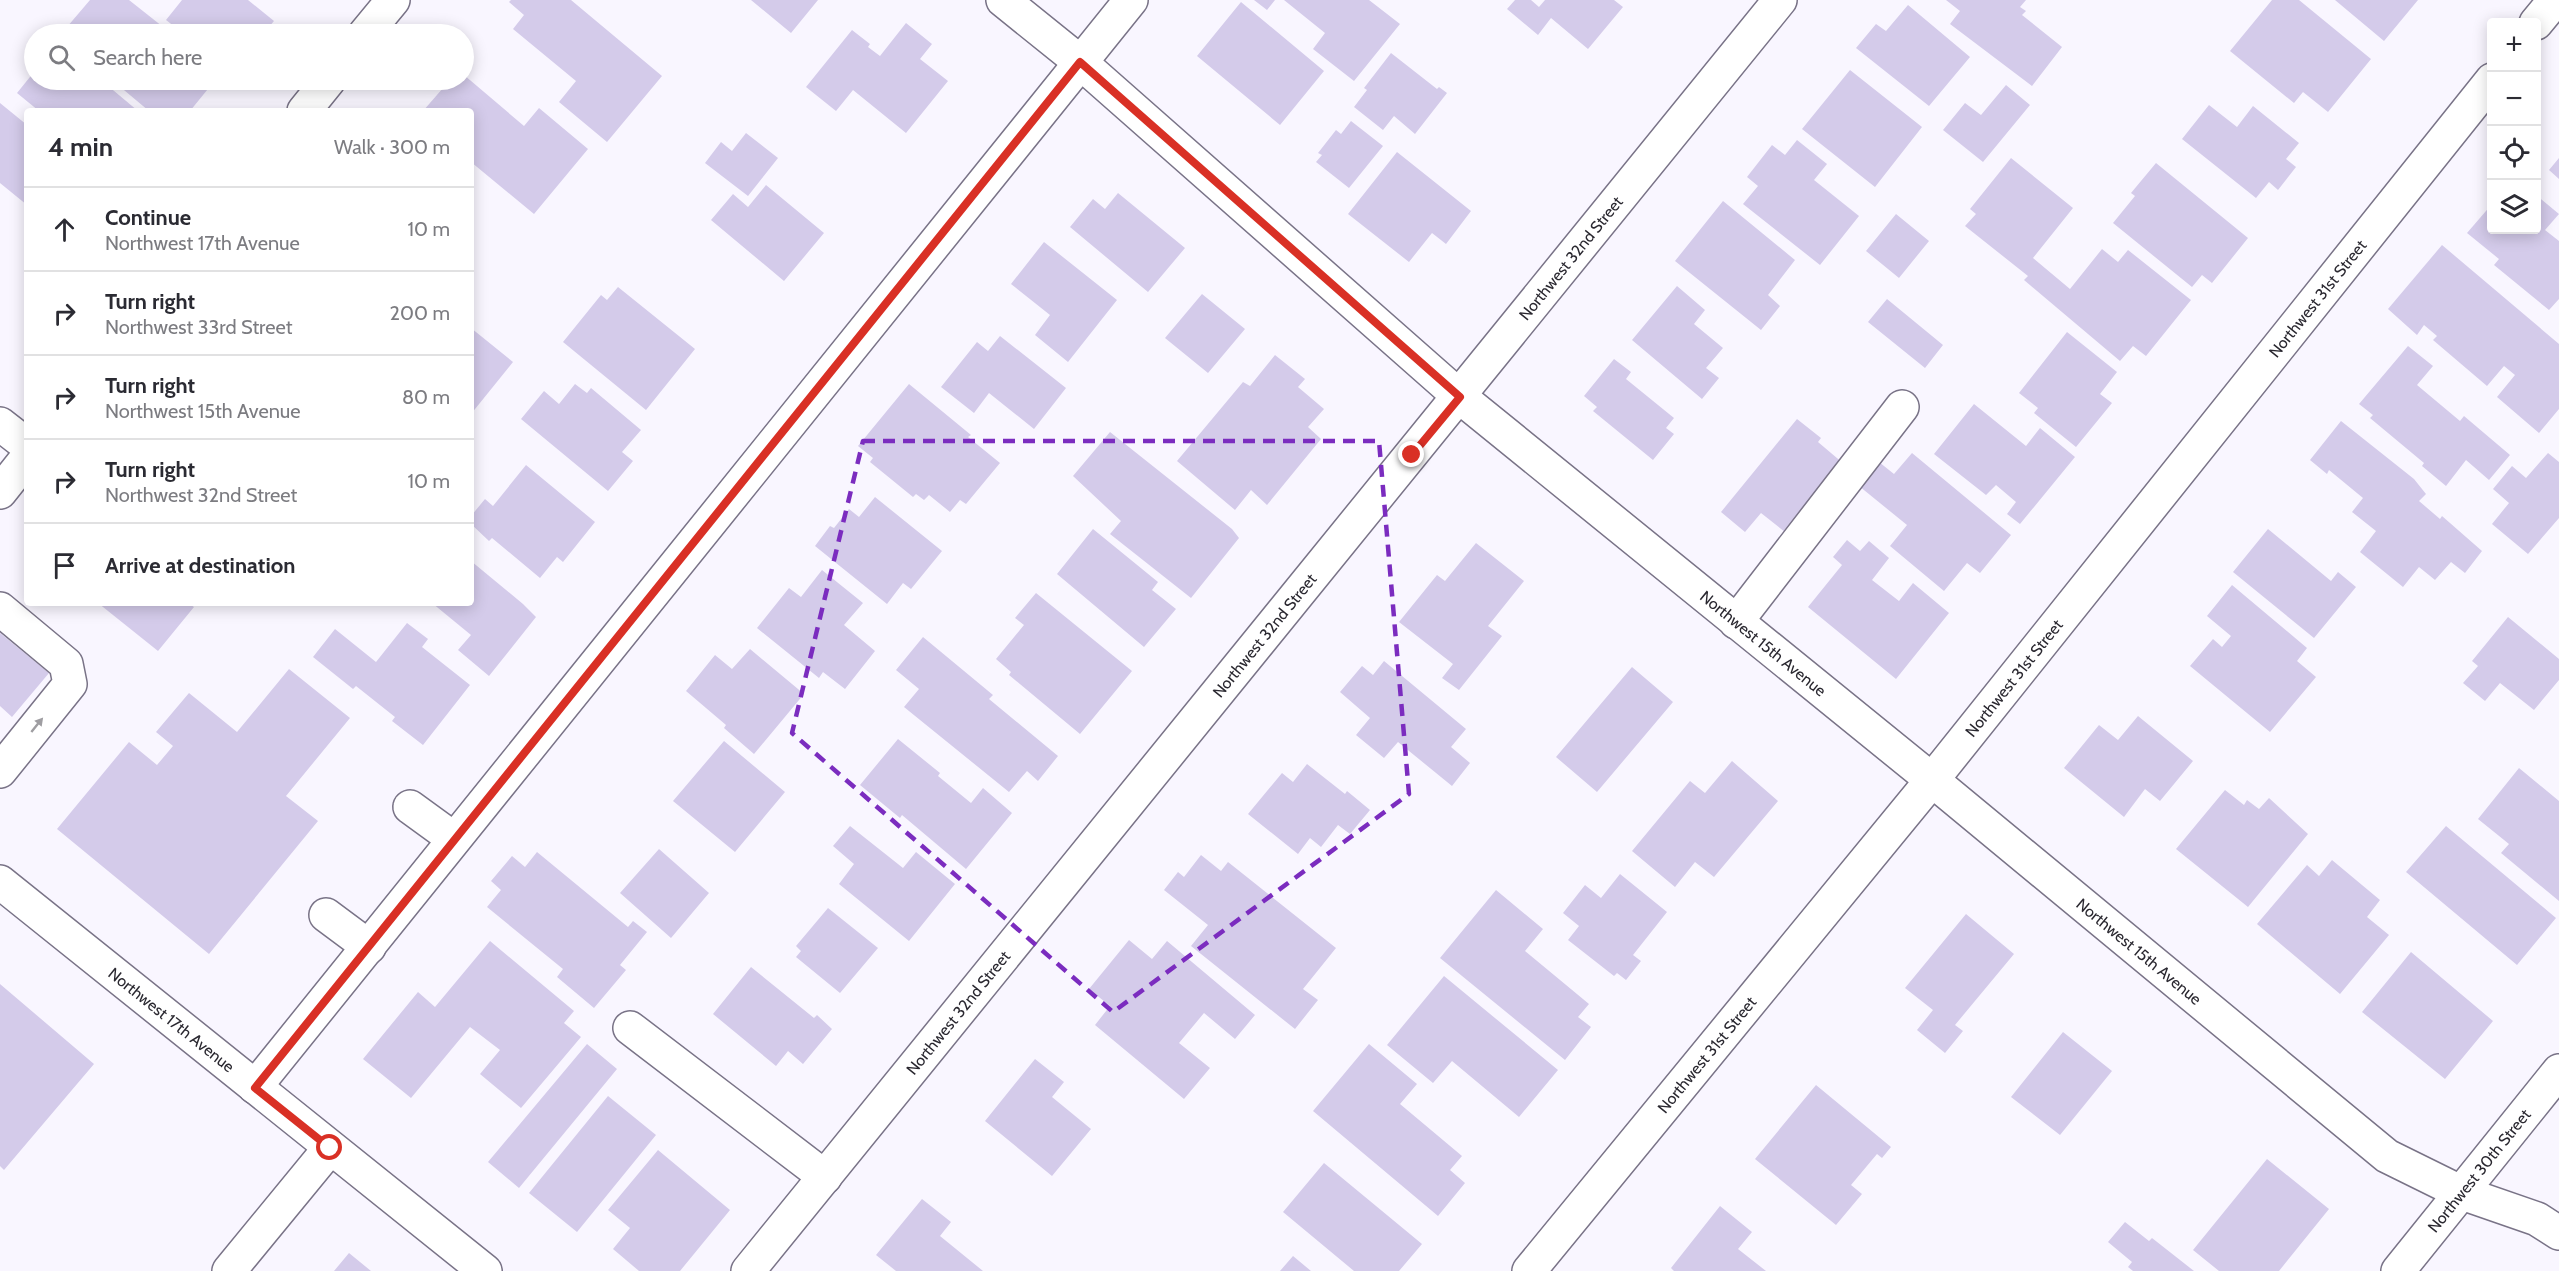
<!DOCTYPE html>
<html lang="en">
<head>
<meta charset="utf-8">
<style>
  :root { --surface:#fff; --page:#f2f2f3; --text:#2b2b33; --muted:#7c7c81; --line:#e1e1e2 }
  body { margin:0; font-family:Cabin,sans-serif; background:var(--page); color:var(--text) }
  .controls { position:absolute; right:18px; top:18px; display:grid; overflow:hidden; border-radius:6px; box-shadow:0 3px 15px #0003 }
  .controls button { width:54px; height:54px; display:grid; place-items:center; padding:0; border:0; border-bottom:2px solid var(--line); background:var(--surface); color:var(--text); font:30px sans-serif }
  .stop { position:absolute; width:18px; height:18px; margin:-14px; border:4px solid #d93025; border-radius:50%; background:#fff }
  .stop.end { background:#d93025; border-color:#fff; box-shadow:0 2px 6px #0008 }
  .list { margin:0; padding:0; list-style:none }
  h2 { display:flex; justify-content:space-between; align-items:center; height:78px; margin:0; padding:0 24px; font-size:26px }
  h2 small { font-size:20px; font-weight:400; color:var(--muted) }
  .list li { display:grid; grid-template-columns:39px 1fr auto; gap:18px; align-items:center; box-sizing:border-box; height:84px; padding:0 24px; border-top:2px solid var(--line) }
  .list b { display:block; font-size:22px; white-space:nowrap }
  .list p { margin:0; font-size:20px; white-space:nowrap; color:var(--muted) }
  .list em { font-size:20px; font-style:normal; color:var(--muted) }
  .icon { flex:none; width:33px; height:33px; fill:none; stroke:currentColor; stroke-width:2; stroke-linecap:round; stroke-linejoin:round }
  .map { position:relative; flex:none; width:2559px; height:1271px; overflow:hidden }
  .search { position:absolute; background:var(--surface); box-shadow:0 3px 15px #0003; left:24px; top:24px; width:450px; height:66px; display:flex; align-items:center; gap:15px; box-sizing:border-box; padding:0 21px; border-radius:33px; color:var(--muted); font-size:22px }
  .panel { position:absolute; background:var(--surface); box-shadow:0 3px 15px #0003; left:24px; top:108px; width:450px; height:498px; border-radius:6px }
  .map>svg:first-child { display:block }
  .building { fill:#d4cbea }
  .lines { fill:none; stroke-linecap:round; stroke-linejoin:round }
  .minor-casing { stroke:#797387; stroke-width:36 }
  .major-casing { stroke:#797387; stroke-width:36 }
  .minor { stroke:#fff; stroke-width:33 }
  .major { stroke:#fff; stroke-width:33 }
  .oneway { fill:#9f9ea2 }
  .route { stroke:#d93025; stroke-width:8 }
  .marked { fill:none; stroke:#7b2cbf; stroke-width:4.5; stroke-dasharray:12 8; stroke-linejoin:round }
  .labels { text-anchor:middle; stroke-width:4.5; stroke-linejoin:round; paint-order:stroke }
  .street-label { font-size:16px; fill:#2a2830; stroke:#fff }
</style>
</head>
<body>
<div class="map">
<svg width="2559" height="1271" viewBox="0 0 2559 1271">
  <rect width="100%" height="100%" fill="#f9f6ff"/>
  <path class="building" d="M 90,0 L 129,0 L 172,34 L 61,34 Z
    M 182,0 L 248,0 L 274,21 L 263,34 L 184,34 L 166,20 Z
    M 511,0 L 571,0 L 662,76 L 607,142 L 559,102 L 576,81 L 513,29 L 524,15 L 509,2 Z
    M 751,0 L 818,0 L 791,33 Z
    M 1254,0 L 1275,0 L 1267,10 Z
    M 1284,0 L 1369,0 L 1400,24 L 1354,81 L 1313,49 L 1325,33 Z
    M 1515,0 L 1531,0 L 1539,7 L 1545,0 L 1614,0 L 1623,7 L 1588,49 L 1551,18 L 1538,35 L 1507,9 Z
    M 1946,0 L 2026,0 L 2020,7 L 2026,11 L 2022,15 L 2062,47 L 2032,86 L 1950,24 L 1960,11 Z
    M 2272,0 L 2299,0 L 2371,59 L 2328,112 L 2303,92 L 2294,103 L 2230,51 Z
    M 2335,0 L 2418,0 L 2384,41 Z
    M 1241,2 L 1324,71 L 1280,125 L 1197,56 Z
    M 1908,5 L 1970,57 L 1929,106 L 1856,48 L 1876,24 L 1886,31 Z
    M 906,23 L 932,44 L 920,59 L 948,81 L 906,133 L 853,90 L 836,111 L 806,87 L 852,30 L 870,44 L 868,47 L 880,56 Z
    M 1391,53 L 1437,89 L 1439,87 L 1447,93 L 1415,134 L 1394,116 L 1383,130 L 1354,107 L 1367,90 L 1364,88 Z
    M 1850,70 L 1922,127 L 1875,187 L 1802,129 Z
    M 34,72 L 34,80 L 101,80 L 138,111 L 39,111 L 17,93 Z
    M 464,75 L 524,126 L 539,108 L 588,149 L 534,214 L 471,162 L 471,111 L 423,111 L 450,80 L 464,80 Z
    M 112,80 L 206,80 L 212,84 L 190,111 L 149,111 Z
    M 2006,85 L 2030,105 L 1983,162 L 1943,130 L 1965,103 L 1981,115 Z
    M 0,103 L 27,125 L 27,205 L 0,183 Z
    M 2209,105 L 2237,127 L 2253,106 L 2299,143 L 2286,159 L 2296,167 L 2278,190 L 2269,182 L 2256,198 L 2182,139 Z
    M 1351,121 L 1383,146 L 1349,188 L 1316,162 L 1322,155 L 1318,153 L 1336,130 L 1341,134 Z
    M 746,133 L 778,158 L 748,196 L 705,163 L 721,142 L 732,151 Z
    M 1797,140 L 1827,164 L 1814,180 L 1859,216 L 1820,265 L 1743,204 L 1758,186 L 1747,177 L 1772,145 L 1785,155 Z
    M 1397,152 L 1471,211 L 1446,244 L 1432,233 L 1409,262 L 1348,214 Z
    M 2011,158 L 2073,208 L 2033,258 L 2070,289 L 2102,249 L 2118,262 L 2128,250 L 2191,300 L 2146,356 L 2133,346 L 2120,361 L 2024,280 L 2028,276 L 1965,226 L 1976,214 L 1970,209 Z
    M 2559,158 L 2559,179 L 2549,170 Z
    M 2156,163 L 2248,238 L 2212,283 L 2202,275 L 2192,287 L 2113,223 L 2135,196 L 2131,193 Z
    M 766,185 L 824,233 L 784,281 L 711,220 L 733,194 L 748,207 Z
    M 1118,193 L 1185,248 L 1148,292 L 1070,227 L 1093,199 L 1105,209 Z
    M 2536,195 L 2559,214 L 2545,230 L 2559,241 L 2559,299 L 2549,310 L 2494,265 L 2499,259 L 2467,233 L 2492,204 L 2492,230 L 2536,230 Z
    M 1723,201 L 1795,260 L 1768,295 L 1780,306 L 1761,330 L 1675,261 Z
    M 1896,214 L 1929,241 L 1899,278 L 1866,251 Z
    M 1044,242 L 1117,300 L 1068,362 L 1035,335 L 1050,315 L 1011,284 Z
    M 2442,245 L 2559,344 L 2559,409 L 2539,433 L 2497,397 L 2515,375 L 2504,366 L 2487,386 L 2433,340 L 2437,336 L 2424,325 L 2417,335 L 2388,309 Z
    M 1677,286 L 1705,310 L 1694,324 L 1723,348 L 1706,368 L 1719,378 L 1702,399 L 1632,340 Z
    M 618,287 L 695,349 L 646,410 L 563,342 L 601,295 L 607,300 Z
    M 1202,294 L 1245,329 L 1208,373 L 1165,338 Z
    M 1887,299 L 1943,345 L 1925,368 L 1868,322 Z
    M 471,328 L 513,362 L 471,414 Z
    M 2067,332 L 2117,372 L 2100,394 L 2112,403 L 2076,447 L 2034,413 L 2038,408 L 2019,393 Z
    M 1000,336 L 1066,388 L 1034,429 L 989,393 L 974,413 L 941,387 L 977,342 L 988,351 Z
    M 2408,346 L 2433,366 L 2417,385 L 2460,421 L 2464,416 L 2510,455 L 2489,480 L 2466,460 L 2446,486 L 2422,466 L 2424,463 L 2370,418 L 2373,415 L 2359,404 Z
    M 1275,355 L 1305,379 L 1298,387 L 1324,409 L 1308,427 L 1321,439 L 1267,505 L 1251,490 L 1235,510 L 1177,461 L 1243,382 L 1250,386 Z
    M 1614,359 L 1631,372 L 1626,379 L 1674,418 L 1666,428 L 1674,434 L 1653,460 L 1593,411 L 1597,407 L 1584,396 Z
    M 575,384 L 587,393 L 591,388 L 641,430 L 622,452 L 633,461 L 608,491 L 521,419 L 544,391 L 559,404 Z
    M 909,384 L 971,435 L 968,437 L 1000,463 L 966,504 L 960,500 L 950,512 L 929,495 L 924,500 L 916,494 L 913,497 L 870,462 L 873,458 L 858,446 Z
    M 1974,404 L 2026,446 L 2040,428 L 2075,457 L 2020,524 L 2007,514 L 2016,502 L 1996,485 L 1986,495 L 1934,454 Z
    M 1797,419 L 1821,438 L 1818,442 L 1844,464 L 1790,536 L 1761,513 L 1745,532 L 1721,512 Z
    M 2341,421 L 2414,479 L 2426,494 L 2419,501 L 2440,519 L 2442,516 L 2482,551 L 2465,573 L 2451,562 L 2435,580 L 2419,567 L 2403,587 L 2360,552 L 2376,531 L 2352,512 L 2363,498 L 2329,470 L 2327,474 L 2310,460 Z
    M 1110,432 L 1232,529 L 1239,538 L 1191,598 L 1110,534 L 1121,521 L 1073,476 Z
    M 1912,453 L 2011,535 L 1980,573 L 1967,563 L 1944,591 L 1890,546 L 1907,525 L 1859,486 L 1879,462 L 1894,474 Z
    M 2548,453 L 2559,462 L 2559,518 L 2528,554 L 2492,524 L 2509,503 L 2493,489 L 2512,466 L 2526,478 Z
    M 526,465 L 595,522 L 563,562 L 557,557 L 540,578 L 492,538 L 489,541 L 471,524 L 471,516 L 485,499 L 493,506 Z
    M 875,497 L 942,551 L 911,589 L 903,583 L 887,604 L 815,546 L 830,526 L 834,528 L 849,509 L 859,517 Z
    M 1093,529 L 1158,582 L 1152,590 L 1176,609 L 1144,647 L 1057,574 Z
    M 2268,529 L 2331,581 L 2338,572 L 2356,587 L 2314,638 L 2233,572 Z
    M 1847,540 L 1860,551 L 1869,541 L 1889,558 L 1872,580 L 1899,601 L 1913,583 L 1949,613 L 1896,679 L 1808,607 L 1842,565 L 1833,557 Z
    M 1476,543 L 1524,581 L 1488,626 L 1502,636 L 1459,690 L 1442,678 L 1453,664 L 1399,622 L 1437,575 L 1445,581 Z
    M 471,561 L 523,604 L 536,617 L 489,676 L 458,650 L 471,635 L 432,603 L 471,603 Z
    M 822,570 L 863,603 L 844,625 L 875,651 L 845,689 L 823,672 L 819,678 L 757,628 L 789,588 L 801,597 Z
    M 2232,585 L 2307,648 L 2297,661 L 2316,677 L 2270,732 L 2190,666 L 2213,639 L 2222,647 L 2231,636 L 2207,616 Z
    M 1036,593 L 1132,671 L 1080,734 L 1009,675 L 1011,672 L 996,659 L 1024,625 L 1015,618 Z
    M 98,603 L 188,603 L 194,607 L 158,651 Z
    M 2508,617 L 2559,659 L 2559,680 L 2534,710 L 2500,683 L 2485,701 L 2463,683 L 2478,666 L 2472,661 Z
    M 407,623 L 428,639 L 422,647 L 470,685 L 423,745 L 392,721 L 395,717 L 356,686 L 353,689 L 313,657 L 335,629 L 376,662 Z
    M 0,633 L 49,673 L 12,717 L 0,706 Z
    M 923,637 L 993,695 L 989,699 L 1058,756 L 1038,781 L 1027,771 L 1009,792 L 904,707 L 919,689 L 896,670 Z
    M 750,649 L 804,694 L 754,754 L 724,728 L 726,725 L 686,691 L 715,655 L 732,669 Z
    M 1384,661 L 1466,729 L 1451,747 L 1470,763 L 1452,786 L 1398,742 L 1384,758 L 1356,735 L 1370,718 L 1340,692 L 1362,666 L 1373,675 Z
    M 1632,667 L 1673,702 L 1597,792 L 1556,757 Z
    M 289,669 L 350,718 L 286,796 L 318,821 L 209,954 L 57,829 L 129,742 L 157,765 L 173,746 L 156,732 L 189,693 L 237,732 Z
    M 2138,716 L 2193,761 L 2160,801 L 2145,789 L 2124,817 L 2064,768 L 2099,725 L 2118,740 Z
    M 898,739 L 940,773 L 938,776 L 971,803 L 983,788 L 1012,813 L 966,869 L 902,815 L 900,818 L 860,785 Z
    M 724,741 L 785,792 L 735,852 L 673,801 Z
    M 1732,761 L 1778,801 L 1714,877 L 1695,862 L 1675,887 L 1632,851 L 1690,781 L 1705,793 Z
    M 1307,764 L 1345,794 L 1347,791 L 1370,810 L 1350,834 L 1338,825 L 1321,847 L 1310,838 L 1298,854 L 1248,814 L 1282,773 L 1293,782 Z
    M 2519,768 L 2559,801 L 2559,901 L 2501,853 L 2509,844 L 2478,819 Z
    M 2225,790 L 2244,805 L 2247,800 L 2259,809 L 2269,798 L 2308,834 L 2248,907 L 2176,849 Z
    M 850,826 L 903,868 L 916,852 L 955,884 L 909,941 L 839,884 L 854,864 L 833,846 Z
    M 2446,826 L 2556,918 L 2517,965 L 2406,872 Z
    M 659,849 L 709,893 L 671,938 L 620,893 Z
    M 537,852 L 628,927 L 633,921 L 647,932 L 620,965 L 626,970 L 594,1008 L 557,977 L 563,969 L 487,907 L 501,890 L 491,881 L 512,856 L 525,867 Z
    M 1201,855 L 1221,871 L 1228,862 L 1336,948 L 1303,989 L 1318,1000 L 1295,1029 L 1191,946 L 1208,925 L 1164,890 L 1178,872 L 1184,877 Z
    M 2332,860 L 2380,900 L 2367,917 L 2389,935 L 2340,994 L 2257,924 L 2307,865 L 2319,876 Z
    M 1620,874 L 1667,912 L 1633,955 L 1641,961 L 1626,980 L 1617,973 L 1614,976 L 1568,940 L 1579,926 L 1563,913 L 1585,885 L 1601,898 Z
    M 1496,890 L 1543,929 L 1525,951 L 1589,1004 L 1578,1017 L 1591,1027 L 1565,1060 L 1440,958 Z
    M 828,908 L 878,948 L 840,993 L 796,957 L 801,951 L 796,946 Z
    M 1966,914 L 2014,954 L 1955,1025 L 1963,1031 L 1945,1053 L 1917,1030 L 1933,1010 L 1905,988 Z
    M 1129,940 L 1152,959 L 1167,941 L 1255,1015 L 1235,1039 L 1204,1013 L 1179,1043 L 1210,1068 L 1184,1099 L 1095,1025 L 1110,1006 L 1089,989 Z
    M 490,941 L 574,1011 L 564,1023 L 581,1037 L 521,1108 L 480,1074 L 500,1050 L 470,1027 L 411,1098 L 363,1059 L 418,992 L 435,1007 Z
    M 2411,952 L 2493,1021 L 2445,1079 L 2362,1012 Z
    M 751,967 L 814,1018 L 817,1015 L 832,1029 L 803,1064 L 788,1051 L 776,1066 L 713,1014 Z
    M 1444,976 L 1558,1070 L 1519,1117 L 1452,1061 L 1433,1083 L 1387,1045 Z
    M 0,984 L 94,1064 L 4,1170 L 0,1166 Z
    M 2063,1032 L 2112,1071 L 2060,1135 L 2011,1097 Z
    M 587,1044 L 617,1069 L 519,1188 L 488,1162 Z
    M 1369,1044 L 1417,1084 L 1400,1104 L 1462,1156 L 1450,1170 L 1465,1183 L 1438,1216 L 1313,1111 Z
    M 1035,1059 L 1064,1082 L 1052,1097 L 1091,1129 L 1052,1176 L 985,1121 Z
    M 1816,1085 L 1891,1147 L 1882,1158 L 1877,1154 L 1851,1185 L 1862,1194 L 1836,1225 L 1755,1159 Z
    M 608,1096 L 656,1135 L 577,1232 L 529,1193 Z
    M 658,1150 L 730,1210 L 680,1271 L 639,1271 L 613,1249 L 630,1228 L 608,1210 Z
    M 2267,1159 L 2329,1209 L 2279,1271 L 2219,1271 L 2193,1250 Z
    M 1324,1163 L 1422,1244 L 1399,1271 L 1354,1271 L 1283,1212 Z
    M 922,1199 L 951,1222 L 940,1236 L 983,1271 L 896,1271 L 876,1255 Z
    M 1720,1206 L 1752,1232 L 1738,1249 L 1766,1271 L 1674,1271 L 1671,1268 Z
    M 2125,1222 L 2149,1241 L 2152,1238 L 2194,1271 L 2133,1271 L 2128,1267 L 2132,1262 L 2108,1242 Z
    M 349,1253 L 371,1271 L 334,1271 Z
    M 1293,1256 L 1311,1271 L 1280,1271 Z"/>
  <g class="lines">
    <defs>
      <g id="minor">
        <path id="s1" d="M 1003,0 L 1080,62 L 1460,397 L 1932,780 L 2387,1156 L 2462,1193 L 2537,1219 L 2559,1233"/>
        <path d="M 2536,23 L 2555,0"/>
        <path d="M 365,34 L 393,0"/>
        <path d="M 304,111 L 329,80"/>
        <path d="M 0,424 L 27,445"/>
        <path d="M 0,492 L 27,458"/>
        <path d="M 0,609 L 66,664 L 70,684 L 0,771"/>
        <path d="M 1736,622 L 1902,407"/>
        <path d="M 410,807 L 454,839"/>
        <path d="M 326,915 L 369,947"/>
        <path d="M 630,1028 L 825,1177"/>
        <path d="M 255,1087 L 1131,0"/>
        <path d="M 229,1271 L 330,1148"/>
        <path id="s2" d="M 748,1271 L 1780,0"/>
        <path id="s3" d="M 1529,1271 L 1932,780 L 2492,80"/>
        <path id="s4" d="M 2398,1271 L 2559,1071"/>
      </g>
      <g id="major">
        <path id="s5" d="M 0,882 L 485,1271"/>
      </g>
    </defs>
    <use href="#minor" class="minor-casing"/>
    <use href="#major" class="major-casing"/>
    <use href="#minor" class="minor"/>
    <use href="#major" class="major"/>
  </g>
  <defs><path id="oneway-solid" d="M-6-.8H1V-3.2L6.5 0L1 3.2V.8H-6Z" transform="scale(1.5)"/></defs>
  <use class="oneway" href="#oneway-solid" transform="translate(37 725) rotate(-51)"/>
  <g class="lines">
    <path class="route" d="M 330,1148 L 255,1088 L 1080,62 L 1460,397 L 1412,455"/>
  </g>
  <path class="marked" d="M 863,441 L 1379,441 L 1409,794 L 1113,1012 L 792,733 Z"/>
  <g class="labels">
    <g class="street-label">
      <text dy="6" stroke="none"><textPath href="#s2" startOffset="1305">Northwest 32nd Street</textPath></text>
      <text dy="6" stroke="none"><textPath href="#s3" startOffset="1252">Northwest 31st Street</textPath></text>
      <text dy="6" stroke="none"><textPath href="#s2" startOffset="819">Northwest 32nd Street</textPath></text>
      <text dy="6" stroke="none"><textPath href="#s1" startOffset="996">Northwest 15th Avenue</textPath></text>
      <text dy="6" stroke="none"><textPath href="#s3" startOffset="766">Northwest 31st Street</textPath></text>
      <text dy="6" stroke="none"><textPath href="#s1" startOffset="1482">Northwest 15th Avenue</textPath></text>
      <text dy="6" stroke="none"><textPath href="#s2" startOffset="333">Northwest 32nd Street</textPath></text>
      <text dy="6" stroke="none"><textPath href="#s5" startOffset="220">Northwest 17th Avenue</textPath></text>
      <text dy="6" stroke="none"><textPath href="#s3" startOffset="280">Northwest 31st Street</textPath></text>
      <text dy="6" stroke="none"><textPath href="#s4" startOffset="129">Northwest 30th Street</textPath></text>
    </g>
  </g>
</svg>
<div class="controls">
<button>+</button>
<button>−</button>
<button><svg class="icon" aria-label="locate" viewBox="0 0 24 24"><circle cx="12" cy="12" r="6"/><path d="M12 2v4M12 18v4M2 12h4M18 12h4"/></svg></button>
<button><svg class="icon" aria-label="layers" viewBox="0 0 24 24"><path d="M12 4l9 5-9 5-9-5zM3 14l9 5 9-5"/></svg></button>
</div>
<div class="stop" style="left:330px;top:1148px"></div>
<div class="stop end" style="left:1412px;top:455px"></div>
<div class="search"><svg class="icon" aria-label="search" viewBox="0 0 24 24"><circle cx="10" cy="10" r="6"/><path d="M15 15l6 6"/></svg>Search here</div>
<section class="panel">
<h2>4 min<small>Walk · 300 m</small></h2>
<ul class="list">
<li><svg class="icon" aria-label="ahead" viewBox="0 0 24 24"><path d="M12 20V5M6 11l6-6 6 6"/></svg><div><b>Continue</b><p>Northwest 17th Avenue</p></div><em>10 m</em></li>
<li><svg class="icon" aria-label="right" viewBox="0 0 24 24"><path d="M7 20v-9h11M14 6l5 5-5 5"/></svg><div><b>Turn right</b><p>Northwest 33rd Street</p></div><em>200 m</em></li>
<li><svg class="icon" aria-label="right" viewBox="0 0 24 24"><path d="M7 20v-9h11M14 6l5 5-5 5"/></svg><div><b>Turn right</b><p>Northwest 15th Avenue</p></div><em>80 m</em></li>
<li><svg class="icon" aria-label="right" viewBox="0 0 24 24"><path d="M7 20v-9h11M14 6l5 5-5 5"/></svg><div><b>Turn right</b><p>Northwest 32nd Street</p></div><em>10 m</em></li>
<li><svg class="icon" aria-label="arrive" viewBox="0 0 24 24"><path d="M6 21V4h12l-3 4 3 4H6"/></svg><div><b>Arrive at destination</b></div></li>
</ul>
</section>
</div>
</body>
</html>
